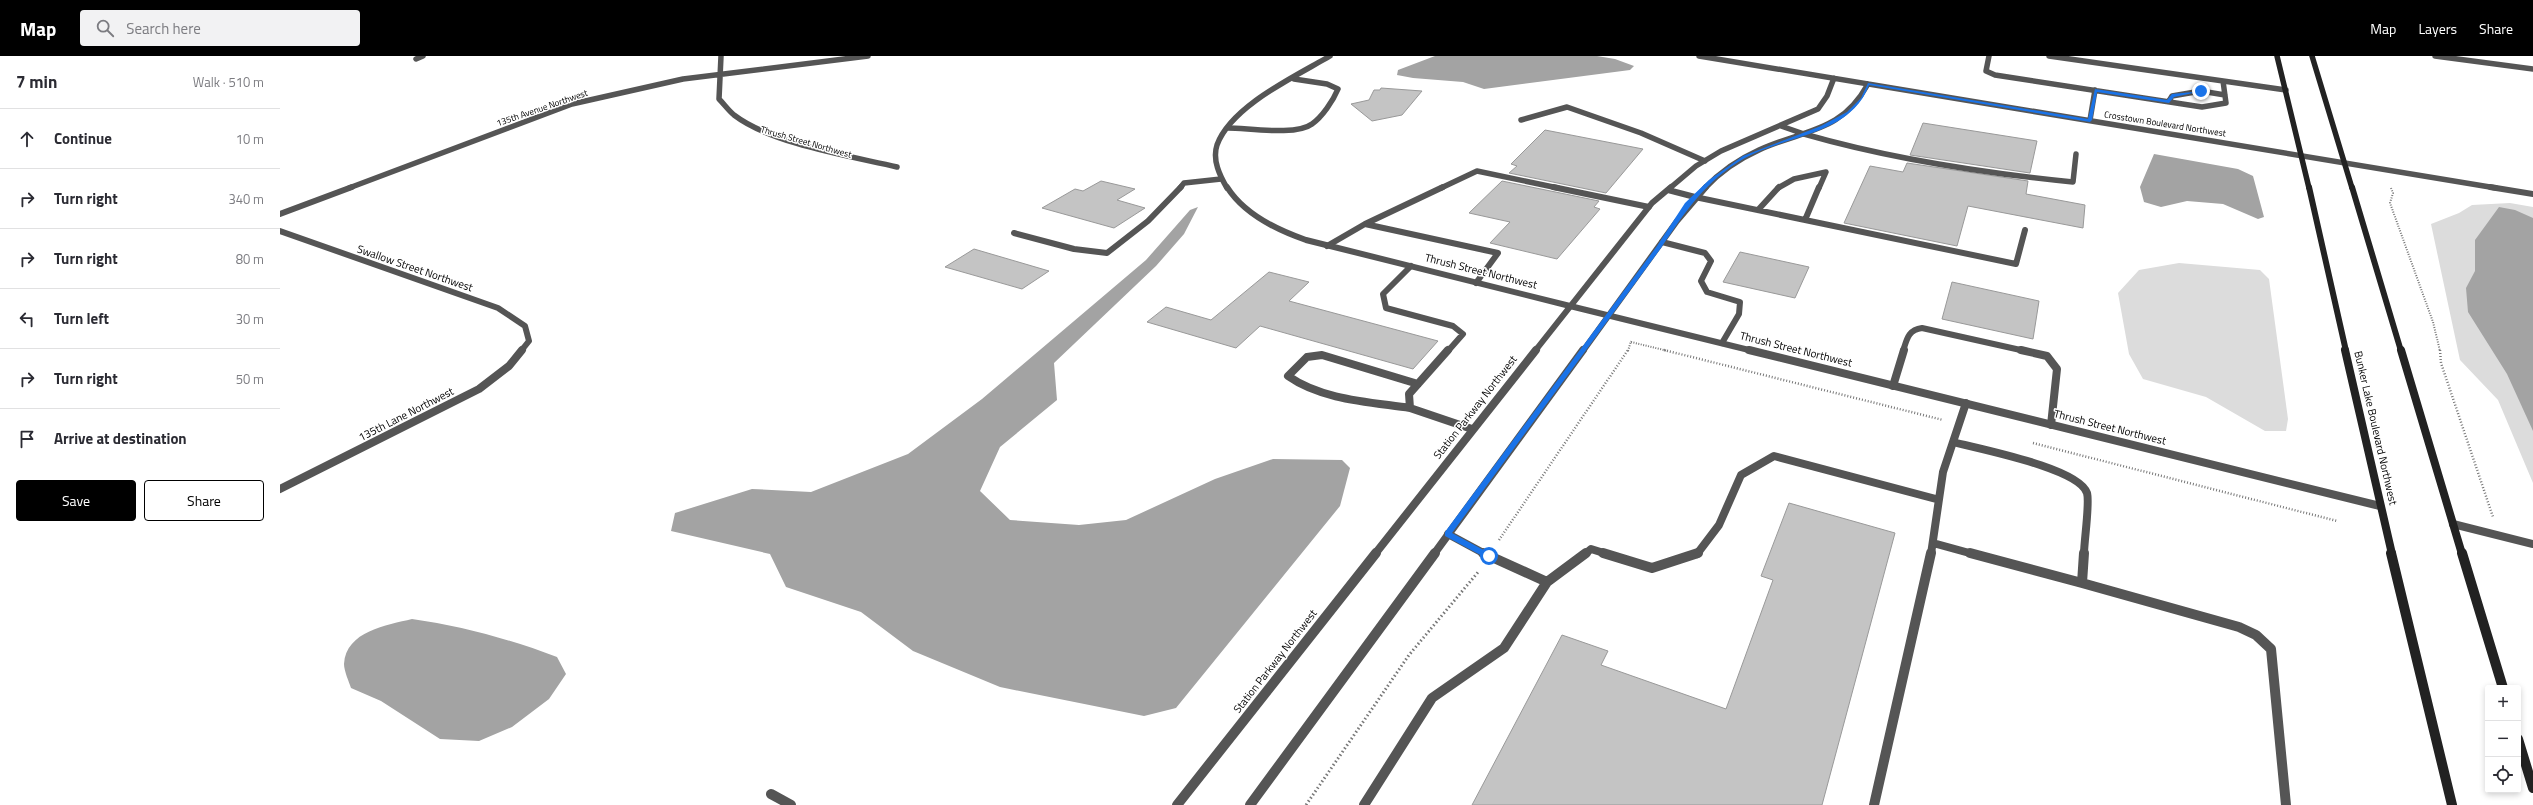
<!DOCTYPE html>
<html lang="en">
<head>
<meta charset="utf-8">
<style>
  :root { --surface:#fff; --page:#f2f2f3; --text:#2b2b33; --muted:#7c7c81; --line:#e1e1e2; --accent:#000 }
  body { margin:0; font-family:"Titillium Web",sans-serif; background:var(--page); color:var(--text) }
  .controls { position:absolute; right:12px; bottom:12px; display:grid; overflow:hidden; border-radius:4px; box-shadow:0 2px 6px #0003 }
  .controls button { width:36px; height:36px; display:grid; place-items:center; padding:0; border:0; border-bottom:1px solid var(--line); background:var(--surface); color:var(--text); font:20px sans-serif }
  .stop { position:absolute; width:12px; height:12px; margin:-9px; border:3px solid #1a73e8; border-radius:50%; background:#fff }
  .stop.end { background:#1a73e8; border-color:#fff; box-shadow:0 1px 4px #0008 }
  .list { margin:0; padding:0; list-style:none }
  h2 { display:flex; justify-content:space-between; align-items:center; height:52px; margin:0; padding:0 16px; font-size:17px }
  h2 small { font-size:13px; font-weight:400; color:var(--muted) }
  .list li { display:grid; grid-template-columns:26px 1fr auto; gap:12px; align-items:center; box-sizing:border-box; height:60px; padding:0 16px; border-top:1px solid var(--line) }
  .list b { display:block; font-size:15px; white-space:nowrap }
  .list em { font-size:13px; font-style:normal; color:var(--muted) }
  .actions { display:flex; gap:8px; padding:12px 16px }
  .actions a { flex:1; padding:9px 0; border:1px solid var(--accent); border-radius:4px; text-align:center; font-size:14px; color:var(--accent) }
  .actions .main { background:var(--accent); color:#fff }
  .icon { flex:none; width:22px; height:22px; fill:none; stroke:currentColor; stroke-width:2; stroke-linecap:round; stroke-linejoin:round }
  .map { position:relative; flex:none; width:2253px; height:749px; overflow:hidden }
  header { display:flex; align-items:center; gap:24px; box-sizing:border-box; height:56px; padding:0 20px; background:var(--accent); color:#fff }
  header strong { font-size:19px }
  nav { display:flex; gap:22px; margin-inline-start:auto; font-size:14px }
  .search { width:280px; height:36px; background:var(--page); display:flex; align-items:center; gap:10px; box-sizing:border-box; padding:0 14px; border-radius:4px; color:var(--muted); font-size:15px }
  main { display:flex }
  aside { flex:1; background:var(--surface) }
  .map>svg:first-child { display:block }
  .green { fill:#dcdcdc }
  .water { fill:#a3a3a3 }
  .building { fill:#c4c4c4; stroke:#999 }
  .lines { fill:none; stroke-linecap:round; stroke-linejoin:round }
  .path-far2 { stroke:#777; stroke-width:2; stroke-dasharray:1 1.5; stroke-linecap:butt }
  .path-far1 { stroke:#777; stroke-width:2.5; stroke-dasharray:1 2; stroke-linecap:butt }
  .path { stroke:#777; stroke-width:3; stroke-dasharray:1.5 2.5; stroke-linecap:butt }
  .service-far3 { stroke:#555; stroke-width:5.5 }
  .service-far2 { stroke:#555; stroke-width:6 }
  .service-far1 { stroke:#555; stroke-width:8 }
  .service { stroke:#555; stroke-width:10 }
  .minor-far2 { stroke:#555; stroke-width:5.5 }
  .minor-far1 { stroke:#555; stroke-width:6 }
  .minor { stroke:#555; stroke-width:8 }
  .tertiary-far3 { stroke:#555; stroke-width:5.5 }
  .tertiary-far2 { stroke:#555; stroke-width:6 }
  .tertiary-far1 { stroke:#555; stroke-width:8 }
  .tertiary { stroke:#555; stroke-width:10 }
  .secondary-far3 { stroke:#222; stroke-width:5.5 }
  .secondary-far2 { stroke:#222; stroke-width:6 }
  .secondary-far1 { stroke:#222; stroke-width:8 }
  .secondary { stroke:#222; stroke-width:10 }
  .route { fill:#1a73e8 }
  .labels { text-anchor:middle; stroke-width:3; stroke-linejoin:round; paint-order:stroke }
  .far-street-label { font-size:9px; fill:#000; stroke:#fff }
  .street-label { font-size:11px; fill:#000; stroke:#fff }
</style>
</head>
<body>
<header>
<strong>Map</strong>
<div class="search"><svg class="icon" aria-label="search" viewBox="0 0 24 24"><circle cx="10" cy="10" r="6"/><path d="M15 15l6 6"/></svg>Search here</div>
<nav><a>Map</a><a>Layers</a><a>Share</a></nav>
</header>
<main>
<aside>
<h2>7 min<small>Walk · 510 m</small></h2>
<ul class="list">
<li><svg class="icon" aria-label="ahead" viewBox="0 0 24 24"><path d="M12 20V5M6 11l6-6 6 6"/></svg><div><b>Continue</b></div><em>10 m</em></li>
<li><svg class="icon" aria-label="right" viewBox="0 0 24 24"><path d="M7 20v-9h11M14 6l5 5-5 5"/></svg><div><b>Turn right</b></div><em>340 m</em></li>
<li><svg class="icon" aria-label="right" viewBox="0 0 24 24"><path d="M7 20v-9h11M14 6l5 5-5 5"/></svg><div><b>Turn right</b></div><em>80 m</em></li>
<li><svg class="icon" aria-label="left" viewBox="0 0 24 24"><path d="M17 20v-9H6M10 6l-5 5 5 5"/></svg><div><b>Turn left</b></div><em>30 m</em></li>
<li><svg class="icon" aria-label="right" viewBox="0 0 24 24"><path d="M7 20v-9h11M14 6l5 5-5 5"/></svg><div><b>Turn right</b></div><em>50 m</em></li>
<li><svg class="icon" aria-label="arrive" viewBox="0 0 24 24"><path d="M6 21V4h12l-3 4 3 4H6"/></svg><div><b>Arrive at destination</b></div></li>
</ul>
<div class="actions"><a class="main">Save</a><a>Share</a></div>
</aside>
<div class="map">
<svg width="2253" height="749" viewBox="0 0 2253 749">
  <rect width="100%" height="100%" fill="#fff"/>
  <path class="green" d="M 2230,147 L 2253,151 L 2253,427 L 2218,344 L 2180,304 L 2151,168 L 2179,157 L 2192,149 Z
    M 1899,207 L 1980,214 L 1989,223 L 2008,363 L 2006,375 L 1985,375 L 1926,341 L 1863,323 L 1849,298 L 1838,237 L 1859,214 Z"/>
  <path class="water" d="M 1155,0 L 1317,0 L 1335,3 L 1354,10 L 1350,14 L 1204,33 L 1183,26 L 1133,22 L 1117,19 L 1118,14 Z
    M 1874,98 L 1958,113 L 1973,120 L 1984,161 L 1978,163 L 1943,148 L 1907,145 L 1881,151 L 1864,146 L 1860,131 Z
    M 918,151 L 904,178 L 876,210 L 774,307 L 777,344 L 720,391 L 700,435 L 730,464 L 799,469 L 846,464 L 935,423 L 993,403 L 1062,404 L 1070,412 L 1060,450 L 896,652 L 864,660 L 720,631 L 633,595 L 581,556 L 506,531 L 490,498 L 391,475 L 395,457 L 472,433 L 531,436 L 628,398 L 702,343 L 866,204 L 910,154 Z
    M 2219,151 L 2235,154 L 2253,162 L 2253,375 L 2227,318 L 2188,256 L 2186,232 L 2195,215 L 2195,184 Z
    M 132,563 C 182,570 229,583 277,601 L 286,618 L 269,643 L 232,671 L 199,685 L 160,683 L 101,645 L 71,632 C 69,626 64,615 64,608 C 66,575 107,569 132,563 Z"/>
  <path class="building" d="M 1101,32 L 1142,35 L 1122,59 L 1092,65 L 1071,48 L 1089,44 L 1094,34 L 1100,34 Z
    M 1643,67 L 1757,85 L 1750,117 L 1630,99 Z
    M 1265,74 L 1363,93 L 1326,137 L 1229,117 L 1237,110 L 1231,108 Z
    M 1627,107 L 1748,125 L 1746,138 L 1805,149 L 1803,172 L 1688,150 L 1677,190 L 1564,167 L 1590,110 L 1623,116 Z
    M 821,125 L 855,133 L 837,144 L 865,152 L 834,172 L 762,152 L 795,133 L 803,135 Z
    M 1222,125 L 1319,145 L 1314,151 L 1320,153 L 1277,203 L 1210,187 L 1230,166 L 1189,157 Z
    M 694,193 L 769,215 L 742,233 L 665,211 Z
    M 1460,196 L 1529,211 L 1515,242 L 1443,226 Z
    M 989,216 L 1029,226 L 1009,245 L 1158,285 L 1133,313 L 980,270 L 956,292 L 867,266 L 886,251 L 931,264 Z
    M 1672,226 L 1759,245 L 1753,283 L 1662,263 Z
    M 1509,447 L 1615,477 L 1542,749 L 1192,749 L 1282,579 L 1328,595 L 1321,609 L 1446,653 L 1493,524 L 1481,520 Z"/>
  <g class="lines">
    <path class="path-far2" d="M 2111,132 L 2113,137 L 2110,147 L 2153,266 L 2160,295
      M 1351,286 L 1388,295
      M 1348,295 L 1351,285"/>
    <path class="path-far1" d="M 1384,294 L 1663,364
      M 2160,294 L 2161,307 L 2213,461
      M 1753,387 L 2057,465
      M 1219,484 L 1348,294"/>
    <path class="path" d="M 1026,749 L 1129,599 L 1199,515"/>
    <path class="service-far3" d="M 1709,0 L 1706,15 L 1715,19 L 1922,51 L 1946,47 L 1943,25
      M 1769,0 L 2006,34
      M 1889,45 L 1892,40 L 1921,35 L 1945,39
      M 1241,64 L 1287,51 L 1361,77 L 1425,105
      M 1810,64 L 1815,34
      M 948,72 C 968,72 1016,80 1032,68 C 1042,61 1053,45 1058,33 L 1047,28 L 1014,23
      M 1524,78 C 1611,103 1703,117 1793,126 L 1796,98
      M 900,132 L 904,127 L 941,123
      M 1161,132 L 1197,115 L 1278,132
      M 1498,132 L 1514,123 L 1546,116 L 1539,132"/>
    <path class="service-far2" d="M 1273,131 L 1369,151
      M 1415,141 L 1736,208 L 1745,174
      M 1478,154 L 1499,131
      M 1525,164 L 1539,131
      M 1085,168 L 1163,131
      M 734,177 L 794,193 L 827,197 L 868,165 L 901,131
      M 1382,186 L 1425,197 L 1431,205 L 1421,225 L 1427,236 L 1460,246 L 1459,258 L 1442,287
      M 1047,190 L 1085,168 L 1218,197 L 1196,227
      M 1131,210 L 1103,238 L 1106,252 L 1173,270 L 1183,278 L 1168,295
      M 1623,295 C 1627,283 1628,274 1642,272 L 1745,295"/>
    <path class="service-far1" d="M 1168,294 L 1129,338 L 1130,352 L 1192,373
      M 1741,294 L 1767,300 L 1777,313 L 1771,369
      M 1613,330 L 1624,294
      M 1130,352 C 1090,346 1042,344 1008,320 L 1027,301 L 1042,299 L 1138,328
      M 1673,386 C 1699,393 1799,412 1807,437 C 1810,447 1804,485 1804,498
      M 1168,478 L 1205,498
      M 1653,487 L 1693,498
      M 1305,498 L 1311,493 L 1327,498
      M 1417,498 L 1439,469 L 1461,419 L 1494,400 L 1656,443
      M 1651,498 L 1663,416 L 1686,347"/>
    <path class="service" d="M 1203,497 L 1267,526 L 1306,497
      M 1323,497 L 1372,512 L 1418,497
      M 1690,497 L 1802,527
      M 1804,497 L 1802,527 L 1959,571 L 1976,579 L 1991,593 L 2006,749
      M 491,738 L 511,749
      M 1084,749 L 1152,642 L 1224,592 L 1267,526
      M 1594,749 L 1651,497"/>
    <path class="minor-far2" d="M 441,0 L 439,43 C 444,48 448,54 454,59 C 492,88 570,100 617,111
      M 2155,0 L 2253,13
      M 136,3 L 143,0
      M 69,132 L 292,48 L 403,23 L 588,0
      M 947,132 C 940,120 932,104 937,89 C 951,50 1016,20 1050,0"/>
    <path class="minor-far1" d="M 947,131 C 964,158 997,174 1026,184 L 1290,250
      M 0,158 L 72,131
      M 0,175 L 218,252 L 245,270 L 249,285 L 241,295"/>
    <path class="minor" d="M 0,433 L 199,333 L 229,310 L 242,294
      M 2173,468 L 2253,488"/>
    <path class="tertiary-far3" d="M 1419,0 L 2216,132
      M 1501,70 L 1524,78
      M 1390,132 L 1416,110 L 1441,95 L 1538,53 L 1547,40 L 1554,22
      M 1425,132 C 1440,116 1459,103 1479,94 C 1525,73 1561,77 1588,28"/>
    <path class="tertiary-far2" d="M 2210,131 L 2253,138
      M 1388,134 L 1415,141
      M 1290,250 L 1473,295
      M 1255,295 L 1372,147 L 1391,131
      M 1303,295 L 1397,165 L 1426,131"/>
    <path class="tertiary-far1" d="M 1469,294 L 2100,450
      M 1095,498 L 1256,294
      M 1154,498 L 1303,294"/>
    <path class="tertiary" d="M 897,749 L 1096,497
      M 970,749 L 1155,497"/>
    <path class="secondary-far3" d="M 1997,0 L 2029,132
      M 2032,0 L 2072,132"/>
    <path class="secondary-far2" d="M 2029,131 L 2066,295
      M 2072,131 L 2121,295"/>
    <path class="secondary-far1" d="M 2065,294 L 2112,498
      M 2121,294 L 2182,498"/>
    <path class="secondary" d="M 2111,497 L 2172,749
      M 2182,497 L 2223,632
      M 2238,683 L 2253,732"/>
  </g>
  <path class="route" d="M 1588,27 L 1808,63 L 1815,33 L 1887,44 L 1892,38 L 1923,35 L 1894,41 L 1889,47 L 1817,36 L 1812,64 L 1810,66 L 1589,29 C 1571,79 1506,79 1465,102 C 1426,124 1405,156 1381,192 L 1172,477 L 1211,498 L 1211,502 L 1206,502 L 1165,480 L 1165,476 L 1377,190 L 1405,147 L 1429,124 L 1463,100 L 1541,70 L 1567,56 L 1581,42 Z"/>
  <g class="labels">
    <g class="far-street-label">
      <text transform="translate(262 52) rotate(-19)" y="3">135th Avenue Northwest</text>
      <text transform="translate(1885 68) rotate(9)" y="3">Crosstown Boulevard Northwest</text>
      <text transform="translate(526 86) rotate(16)" y="3">Thrush Street Northwest</text>
    </g>
    <g class="street-label">
      <text transform="translate(135 212) rotate(19)" y="4">Swallow Street Northwest</text>
      <text transform="translate(1201 215) rotate(14)" y="4">Thrush Street Northwest</text>
      <text transform="translate(1516 293) rotate(14)" y="4">Thrush Street Northwest</text>
      <text transform="translate(1195 351) rotate(-52)" y="4">Station Parkway Northwest</text>
      <text transform="translate(126 358) rotate(-27)" y="4">135th Lane Northwest</text>
      <text transform="translate(1830 371) rotate(14)" y="4">Thrush Street Northwest</text>
      <text transform="translate(2096 372) rotate(77)" y="4">Bunker Lake Boulevard Northwest</text>
      <text transform="translate(995 605) rotate(-52)" y="4">Station Parkway Northwest</text>
    </g>
  </g>
</svg>
<div class="controls">
<button>+</button>
<button>−</button>
<button><svg class="icon" aria-label="locate" viewBox="0 0 24 24"><circle cx="12" cy="12" r="6"/><path d="M12 2v4M12 18v4M2 12h4M18 12h4"/></svg></button>
</div>
<div class="stop" style="left:1209px;top:500px"></div>
<div class="stop end" style="left:1921px;top:35px"></div>
</div>
</main>
</body>
</html>
